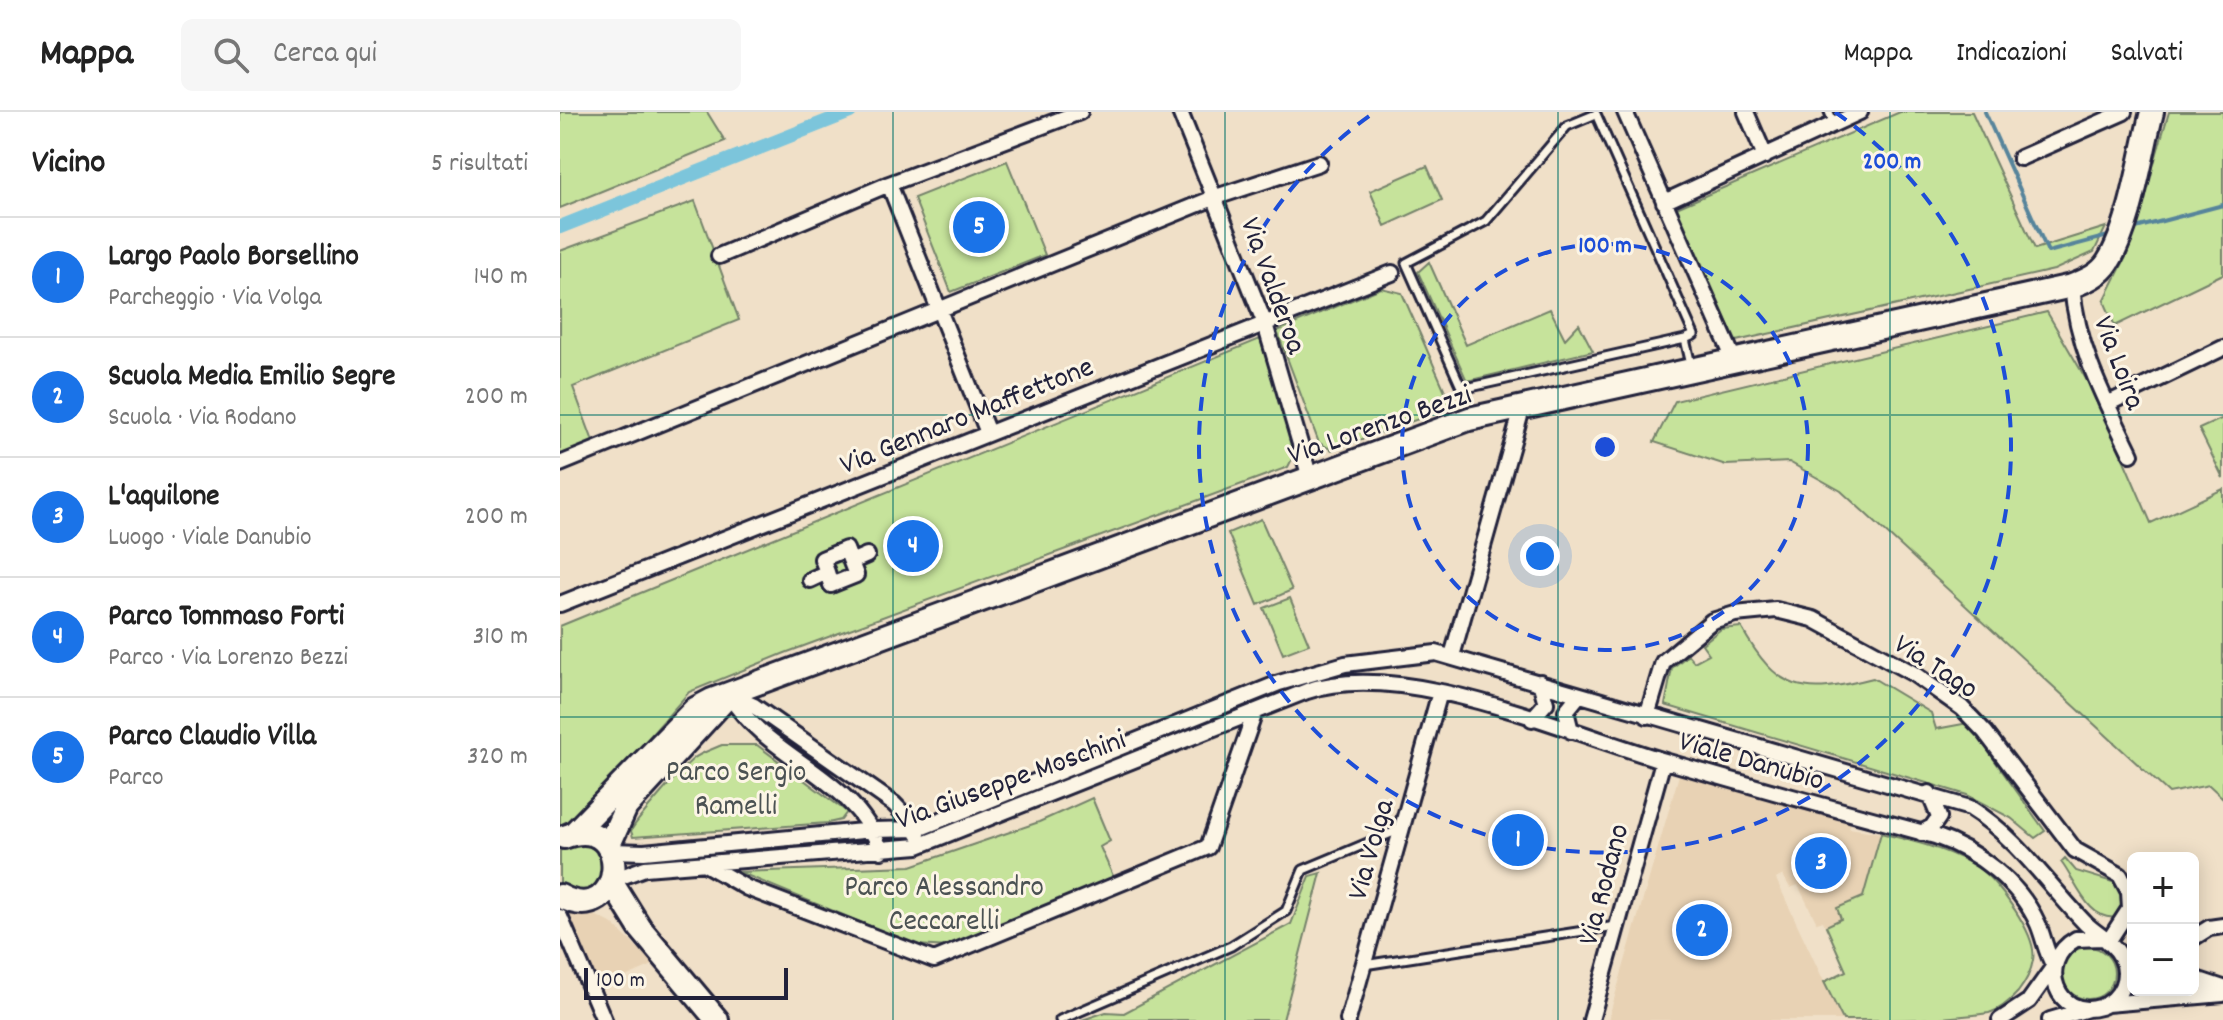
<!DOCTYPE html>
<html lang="it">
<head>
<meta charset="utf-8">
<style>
  :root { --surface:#fff; --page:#f6f6f6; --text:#222; --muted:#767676; --line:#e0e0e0; --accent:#1a73e8 }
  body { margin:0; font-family:Dekko,sans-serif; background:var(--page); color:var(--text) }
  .controls { position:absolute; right:24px; bottom:24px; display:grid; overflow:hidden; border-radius:12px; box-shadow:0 4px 20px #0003 }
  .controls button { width:72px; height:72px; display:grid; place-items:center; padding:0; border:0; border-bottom:2px solid var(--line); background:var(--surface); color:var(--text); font:40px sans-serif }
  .scale { position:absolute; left:24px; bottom:20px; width:204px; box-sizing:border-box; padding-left:8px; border:4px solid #22223b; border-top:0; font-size:22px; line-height:28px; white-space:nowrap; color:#22223b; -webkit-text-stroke:6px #fcf5e5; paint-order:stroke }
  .you { position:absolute; left:980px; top:444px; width:28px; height:28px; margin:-20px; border:6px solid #fff; border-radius:50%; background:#1a73e8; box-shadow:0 0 0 12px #1a73e833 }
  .badge { display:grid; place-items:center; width:52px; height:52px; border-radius:50%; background:var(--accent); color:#fff; font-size:26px; font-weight:700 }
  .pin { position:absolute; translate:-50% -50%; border:4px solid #fff; box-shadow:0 2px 8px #0006 }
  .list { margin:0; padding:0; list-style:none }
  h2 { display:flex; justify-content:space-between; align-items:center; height:104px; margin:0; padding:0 32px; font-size:34px }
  h2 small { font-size:26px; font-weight:400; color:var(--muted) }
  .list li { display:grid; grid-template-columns:52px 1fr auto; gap:24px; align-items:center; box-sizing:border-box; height:120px; padding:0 32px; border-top:2px solid var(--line) }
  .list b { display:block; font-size:30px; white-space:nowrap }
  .list p { margin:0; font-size:26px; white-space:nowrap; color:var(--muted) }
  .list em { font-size:26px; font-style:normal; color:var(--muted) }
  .icon { flex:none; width:44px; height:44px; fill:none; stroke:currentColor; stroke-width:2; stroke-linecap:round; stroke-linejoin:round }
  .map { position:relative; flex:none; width:1663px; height:908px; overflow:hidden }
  header { display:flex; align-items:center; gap:48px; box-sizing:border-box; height:112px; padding:0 40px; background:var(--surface); border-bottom:2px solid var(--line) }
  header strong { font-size:38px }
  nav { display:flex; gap:44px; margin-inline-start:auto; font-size:28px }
  .search { width:560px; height:72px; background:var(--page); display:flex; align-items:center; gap:20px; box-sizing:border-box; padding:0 28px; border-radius:12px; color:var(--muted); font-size:30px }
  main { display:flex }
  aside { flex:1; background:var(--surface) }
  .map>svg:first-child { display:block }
  .built { fill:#e8d2b4 }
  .green { fill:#c6e39b; stroke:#74826b; stroke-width:2 }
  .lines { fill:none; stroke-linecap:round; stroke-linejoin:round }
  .stream { stroke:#57849b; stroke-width:4 }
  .canal { stroke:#7bc5db; stroke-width:14 }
  .lane-casing { stroke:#22223b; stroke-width:13 }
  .street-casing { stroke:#22223b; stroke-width:20 }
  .secondary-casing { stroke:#22223b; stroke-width:28 }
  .lane { stroke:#fcf5e5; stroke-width:7 }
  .street { stroke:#fcf5e5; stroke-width:14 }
  .secondary { stroke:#fcf5e5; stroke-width:22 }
  .grid { fill:none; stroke:#0f766e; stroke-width:2; stroke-opacity:0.55 }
  .ring { fill:none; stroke:#1d4ed8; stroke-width:4; stroke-dasharray:14 10 }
  .labels { text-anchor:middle; stroke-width:6; stroke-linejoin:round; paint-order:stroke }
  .street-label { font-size:30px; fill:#22223b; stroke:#fcf5e5 }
  .park-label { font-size:30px; fill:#4b5253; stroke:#fcf5e5 }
  .centre { fill:#1d4ed8; stroke:#fcf5e5; stroke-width:4 }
  .ring-label { font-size:24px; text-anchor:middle; font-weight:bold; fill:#1d4ed8; stroke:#fcf5e5; stroke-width:6; stroke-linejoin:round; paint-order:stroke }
</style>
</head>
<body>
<header>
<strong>Mappa</strong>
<div class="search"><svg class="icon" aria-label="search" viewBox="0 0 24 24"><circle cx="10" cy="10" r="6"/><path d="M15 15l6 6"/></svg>Cerca qui</div>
<nav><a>Mappa</a><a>Indicazioni</a><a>Salvati</a></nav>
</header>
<main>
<aside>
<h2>Vicino<small>5 risultati</small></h2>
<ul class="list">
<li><span class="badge">1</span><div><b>Largo Paolo Borsellino</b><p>Parcheggio · Via Volga</p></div><em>140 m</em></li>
<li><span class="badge">2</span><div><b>Scuola Media Emilio Segre</b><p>Scuola · Via Rodano</p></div><em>200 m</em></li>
<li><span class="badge">3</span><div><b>L'aquilone</b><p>Luogo · Viale Danubio</p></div><em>200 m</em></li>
<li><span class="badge">4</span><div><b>Parco Tommaso Forti</b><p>Parco · Via Lorenzo Bezzi</p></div><em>310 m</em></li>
<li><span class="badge">5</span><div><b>Parco Claudio Villa</b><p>Parco</p></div><em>320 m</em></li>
</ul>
</aside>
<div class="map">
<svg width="1663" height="908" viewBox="0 0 1663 908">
  <rect width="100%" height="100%" fill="#f0e0c8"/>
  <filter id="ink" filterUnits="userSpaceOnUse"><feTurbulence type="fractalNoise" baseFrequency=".0125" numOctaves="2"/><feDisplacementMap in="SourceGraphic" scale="16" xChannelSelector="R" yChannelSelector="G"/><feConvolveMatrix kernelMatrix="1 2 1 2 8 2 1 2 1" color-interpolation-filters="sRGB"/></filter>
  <g filter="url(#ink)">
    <path class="built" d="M 1119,663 L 1291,710 L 1289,716 L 1321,721 L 1286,859 L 1263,809 L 1257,811 L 1238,773 L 1230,776 L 1223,763 L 1216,767 L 1282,908 L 1048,908 Z
      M 2,795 L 29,800 L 51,811 L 95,852 L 38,877 Z"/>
    <path class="green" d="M 0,0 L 147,0 L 165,29 L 0,96 Z
      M 1340,0 L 1412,0 L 1475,137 L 1546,115 L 1534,140 L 1494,158 L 1176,229 L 1114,97 Z
      M 1609,0 L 1663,0 L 1663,162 L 1555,214 L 1544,189 L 1567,143 Z
      M 447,49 L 485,143 L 391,180 L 354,86 Z
      M 867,54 L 882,88 L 825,114 L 810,79 Z
      M 135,89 L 179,208 L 13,275 L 34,332 L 0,346 L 0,139 Z
      M 869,150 L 906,233 L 990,197 L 1005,227 L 1019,212 L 1033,239 L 907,269 L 858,160 Z
      M 821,176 L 842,181 L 892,295 L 772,338 L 759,331 L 717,219 Z
      M 1487,200 L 1537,286 L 1591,411 L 1663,377 L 1663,686 L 1649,673 L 1609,681 L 1281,379 L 1229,350 L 1166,353 L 1094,330 L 1115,289 Z
      M 700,227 L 736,339 L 728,355 L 225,541 L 129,580 L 23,700 L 0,713 L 0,514 Z
      M 1663,306 L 1663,366 L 1639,317 Z
      M 701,407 L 732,478 L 698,493 L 668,421 Z
      M 730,486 L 749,532 L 723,542 L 704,496 Z
      M 1181,515 C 1218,581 1243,584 1313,566 L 1371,601 L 1376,617 L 1408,611 L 1485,719 L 1475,726 L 1451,706 L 1407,683 L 1105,593 L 1112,556 L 1128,543 L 1134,550 L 1149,542 L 1142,532 L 1161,517 Z
      M 162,633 L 197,633 L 287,700 L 281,708 L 268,711 L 73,725 L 71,719 C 73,712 124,654 133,647 C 140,641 153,637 162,633 Z
      M 532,686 L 550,729 L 540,735 L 554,766 L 389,835 L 356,833 L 179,760 L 351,754 L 479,710 Z
      M 1321,721 C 1355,730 1389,737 1418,756 C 1438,769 1478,824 1473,848 C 1471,860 1465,871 1458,880 C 1450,889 1440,898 1429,901 C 1383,908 1330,908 1283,908 L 1264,870 L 1286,859 L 1266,814 L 1281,807 L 1277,796 L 1303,785 Z
      M 25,731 L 39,741 L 44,760 C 35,777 18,790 0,773 L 0,739 L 11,732 Z
      M 1505,746 L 1516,759 L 1556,771 L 1563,786 L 1557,805 C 1528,810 1516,769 1501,750 Z
      M 761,761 L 723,908 L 522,908 L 546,900 L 564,901 L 731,812 L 750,764 Z
      M1502 861a26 26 0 1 1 52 0a26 26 0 1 1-52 0Z"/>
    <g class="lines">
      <path class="stream" d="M 1425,0 L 1488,140 L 1552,123
        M 1572,117 L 1663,93"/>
      <path class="canal" d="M 0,115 L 290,0"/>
      <defs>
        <path id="lane" d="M 1269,0 L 1274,12
          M 1125,227 L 902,277 L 846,151 L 926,109 L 1007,14 L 1036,2 L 1134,223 L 1125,227 L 1131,253
          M 804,853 L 1056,814
          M 500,908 L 671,834 L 726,799 L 743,758 L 841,717"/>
        <path id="street" d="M 620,0 L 705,212 L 750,366
          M 1065,0 L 1175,250
          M 1186,0 L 1205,44
          M 1460,46 L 1564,0
          M 329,72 L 428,321
          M 1104,90 L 1300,0
          M 159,144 L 329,72 L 520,0
          M 1512,174 C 1517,236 1544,286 1571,342
          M 1547,292 L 1663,236
          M 0,352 L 656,85 L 759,51
          M 291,450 L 307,443
          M 250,468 L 267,460 L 271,473 L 296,463 L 286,437 L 262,447 L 267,460
          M 0,492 L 832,161
          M 892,544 L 962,297
          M 169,583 L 194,594 L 334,692 L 358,717 L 358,722
          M 169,583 C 210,649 293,662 321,739
          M 1087,604 L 1103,550 L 1152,509 L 1175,502 L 1216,498 L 1253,507 L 1354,562 L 1402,596 L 1425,620 L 1515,738 L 1560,763 L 1569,780 L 1570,796 L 1548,830
          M 972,607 L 986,591 L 980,570
          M 1011,619 L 1006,599 L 1019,583
          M 1361,721 L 1372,715 L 1379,705 L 1369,681
          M 51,739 L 84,740 L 313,718 L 358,717 L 719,571 L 785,552 L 876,541 L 1410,696 C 1457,725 1488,773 1526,812 C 1538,823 1554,831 1561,845 C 1571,864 1561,888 1540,895 C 1497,908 1475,850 1516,827 L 1542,826
          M 145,752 L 187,776 L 374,848 L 648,735 L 695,600
          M 53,768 L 85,756 L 358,734 L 747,579 C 844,546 1008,621 1105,649 C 1195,675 1285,700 1375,724 C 1418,739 1459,770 1478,812 C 1484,826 1486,841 1494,854 L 1469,889 L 1440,908
          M 0,805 L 44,908
          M 1633,826 L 1649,816 L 1663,814
          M 1633,866 L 1663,876
          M 1547,892 L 1663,882
          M 788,908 L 880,580
          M 1031,908 L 1103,649
          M 1490,908 L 1528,897"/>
        <path id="secondary" d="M 14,721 L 135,597 L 152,588 L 909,307 L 1512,174 C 1525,169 1540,163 1548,150 C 1571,114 1581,42 1592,0
          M 48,735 L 66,695 L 168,584
          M 52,771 L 80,816 L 157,908
          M 0,784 C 66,820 75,698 4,725"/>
      </defs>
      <use href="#lane" class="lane-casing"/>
      <use href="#street" class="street-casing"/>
      <use href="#secondary" class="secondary-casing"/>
      <use href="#lane" class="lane"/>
      <use href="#street" class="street"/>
      <use href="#secondary" class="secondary"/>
    </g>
  </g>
  <path class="grid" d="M 333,0 L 333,908M 665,0 L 665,908M 998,0 L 998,908M 1330,0 L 1330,908M 0,303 L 1663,303M 0,605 L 1663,605"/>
  <g class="ring">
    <circle cx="1045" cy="335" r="203"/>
    <path d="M1275 0A406 406 0 1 1 815 0"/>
  </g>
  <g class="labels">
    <g class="street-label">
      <text transform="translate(715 173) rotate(70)" y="10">Via Valderoa</text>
      <text transform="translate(1561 250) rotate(69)" y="10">Via Loira</text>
      <text transform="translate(406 302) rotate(-22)" y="10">Via Gennaro Maffettone</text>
      <text transform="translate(819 311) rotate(-19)" y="10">Via Lorenzo Bezzi</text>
      <text transform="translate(1377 553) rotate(33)" y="10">Via Tago</text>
      <text transform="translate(1192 647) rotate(16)" y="10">Viale Danubio</text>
      <text transform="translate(450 666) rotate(-20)" y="10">Via Giuseppe Moschini</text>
      <text transform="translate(809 737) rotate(-74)" y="10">Via Volga</text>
      <text transform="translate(1042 772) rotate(-75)" y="10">Via Rodano</text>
    </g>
    <g class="park-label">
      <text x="176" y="668">Parco Sergio<tspan x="176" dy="34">Ramelli</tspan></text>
      <text x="384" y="783">Parco Alessandro<tspan x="384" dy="34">Ceccarelli</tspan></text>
    </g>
  </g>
  <circle cx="1045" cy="335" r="12" class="centre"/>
  <g class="ring-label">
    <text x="1332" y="56">200 m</text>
    <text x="1045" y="140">100 m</text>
  </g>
</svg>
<div class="controls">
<button>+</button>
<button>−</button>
</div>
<div class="scale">100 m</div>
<div class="you"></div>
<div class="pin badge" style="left:958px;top:728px">1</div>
<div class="pin badge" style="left:1142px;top:818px">2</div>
<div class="pin badge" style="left:1261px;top:751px">3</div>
<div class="pin badge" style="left:353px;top:434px">4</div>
<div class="pin badge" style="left:419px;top:115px">5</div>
</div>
</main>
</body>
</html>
